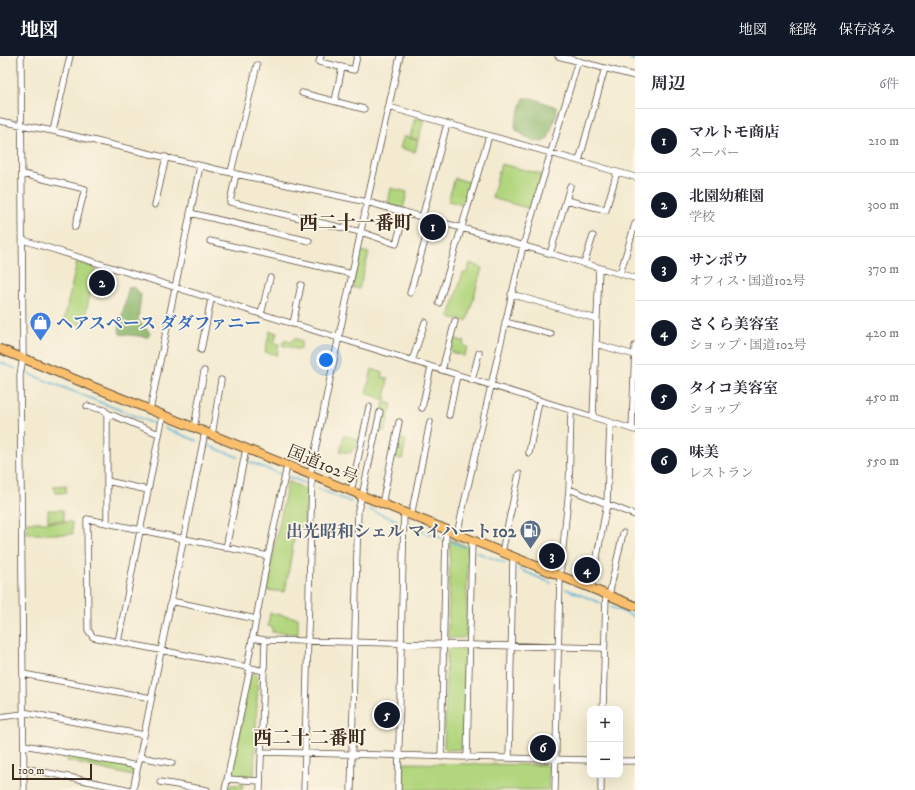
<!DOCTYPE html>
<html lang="ja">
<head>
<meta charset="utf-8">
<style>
  :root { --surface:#fff; --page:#f7f7f7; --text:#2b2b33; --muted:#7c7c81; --line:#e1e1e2; --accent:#111827 }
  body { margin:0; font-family:"IM FELL DW Pica","Noto Serif JP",serif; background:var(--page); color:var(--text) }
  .controls { position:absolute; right:12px; bottom:12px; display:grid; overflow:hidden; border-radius:8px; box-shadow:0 4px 16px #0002 }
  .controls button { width:36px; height:36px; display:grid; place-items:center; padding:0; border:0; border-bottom:1px solid var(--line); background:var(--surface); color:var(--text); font:20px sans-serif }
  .scale { position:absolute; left:12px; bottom:10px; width:80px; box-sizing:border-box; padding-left:4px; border:2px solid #3b2a1e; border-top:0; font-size:11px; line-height:14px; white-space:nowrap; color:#3b2a1e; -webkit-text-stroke:3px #fcf5e5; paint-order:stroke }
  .you { position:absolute; left:326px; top:304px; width:14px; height:14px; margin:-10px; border:3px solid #fff; border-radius:50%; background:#1a73e8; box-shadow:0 0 0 6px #1a73e833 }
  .badge { display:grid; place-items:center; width:26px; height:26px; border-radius:50%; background:var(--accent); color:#fff; font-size:13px; font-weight:700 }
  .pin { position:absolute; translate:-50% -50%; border:2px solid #fff; box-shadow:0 1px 4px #0006 }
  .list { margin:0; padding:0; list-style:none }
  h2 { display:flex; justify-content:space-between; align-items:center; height:52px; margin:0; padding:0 16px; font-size:17px }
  h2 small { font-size:13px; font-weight:400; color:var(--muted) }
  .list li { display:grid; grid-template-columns:26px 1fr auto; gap:12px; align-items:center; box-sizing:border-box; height:64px; padding:0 16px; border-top:1px solid var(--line) }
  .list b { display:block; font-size:15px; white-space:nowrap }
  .list p { margin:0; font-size:13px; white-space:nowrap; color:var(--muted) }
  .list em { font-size:13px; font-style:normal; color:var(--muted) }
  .map { position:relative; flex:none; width:635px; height:734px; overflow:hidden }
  header { display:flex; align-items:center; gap:24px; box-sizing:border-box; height:56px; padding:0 20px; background:var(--accent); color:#fff }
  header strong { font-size:19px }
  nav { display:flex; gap:22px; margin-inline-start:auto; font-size:14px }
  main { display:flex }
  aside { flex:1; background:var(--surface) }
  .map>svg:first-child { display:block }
  .green { fill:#b2d67e; stroke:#76804e }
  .forest { fill:#8db76d; stroke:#647046 }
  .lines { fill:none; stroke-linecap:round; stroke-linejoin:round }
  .stream { stroke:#59b0d6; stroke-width:1.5 }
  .river { stroke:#59b0d6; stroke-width:10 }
  .minor-casing { stroke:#574739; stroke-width:7 }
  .highway-casing { stroke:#574739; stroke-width:10 }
  .minor { stroke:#fff; stroke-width:5.5 }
  .highway { stroke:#f9bf6d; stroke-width:8 }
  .labels { text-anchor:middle; stroke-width:3.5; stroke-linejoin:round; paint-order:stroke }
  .shop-label { font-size:17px; font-weight:bold; fill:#366cbe; stroke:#fcf5e5; text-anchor:start }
  .street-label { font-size:17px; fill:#3b2a1e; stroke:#fcf5e5 }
  .service-label { font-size:17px; font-weight:bold; fill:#4e5e75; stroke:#fcf5e5; text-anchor:end }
  .quarter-label { font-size:19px; font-weight:bold; fill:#3b2a1e; stroke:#fcf5e5 }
</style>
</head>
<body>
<header>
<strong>地図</strong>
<nav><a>地図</a><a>経路</a><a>保存済み</a></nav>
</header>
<main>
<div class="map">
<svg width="635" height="734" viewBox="0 0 635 734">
  <rect width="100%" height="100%" fill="#fcf5e5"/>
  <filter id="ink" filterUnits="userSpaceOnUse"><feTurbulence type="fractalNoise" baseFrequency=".025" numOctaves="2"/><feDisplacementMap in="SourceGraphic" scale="8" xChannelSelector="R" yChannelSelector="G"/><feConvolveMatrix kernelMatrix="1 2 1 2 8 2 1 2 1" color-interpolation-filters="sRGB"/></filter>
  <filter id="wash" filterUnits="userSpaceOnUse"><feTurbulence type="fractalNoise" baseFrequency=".012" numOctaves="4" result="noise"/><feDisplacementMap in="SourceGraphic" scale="16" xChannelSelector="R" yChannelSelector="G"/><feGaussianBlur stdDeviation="0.9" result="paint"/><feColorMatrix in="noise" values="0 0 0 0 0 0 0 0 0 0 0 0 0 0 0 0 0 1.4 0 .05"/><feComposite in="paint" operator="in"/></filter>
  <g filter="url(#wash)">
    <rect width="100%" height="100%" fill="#f3ead0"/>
    <path class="green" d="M 415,62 L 424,64 L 418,84 L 410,81 Z
      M 404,80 L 418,85 L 415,96 L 400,92 Z
      M 501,108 L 541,118 L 531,153 L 492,142 Z
      M 455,122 L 472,127 L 465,150 L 448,145 Z
      M 391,132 L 407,136 L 403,153 L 388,148 Z
      M 360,195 L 369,197 L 359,233 L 352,231 Z
      M 77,206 L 96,212 L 83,269 L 64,264 Z
      M 470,207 L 482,212 L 467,265 L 449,261 L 463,217 L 467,217 Z
      M 270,275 L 277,277 L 274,286 L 279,288 L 277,299 L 265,296 Z
      M 294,282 L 302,285 L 300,294 L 282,289 L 284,284 L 291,286 Z
      M 454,282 L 465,286 L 463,289 L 468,291 L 464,300 L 451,296 Z
      M 316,304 L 330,308 L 329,313 L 325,311 L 324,313 L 315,310 Z
      M 372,313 L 383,317 L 382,321 L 388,322 L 385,344 L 366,337 Z
      M 384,346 L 392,348 L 385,375 L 379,374 Z
      M 344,379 L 359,384 L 357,392 L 353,392 L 351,397 L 340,395 Z
      M 397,382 L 406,384 L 402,403 L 393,401 Z
      M 288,425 L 307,434 L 304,471 L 296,472 L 285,536 L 266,534 Z
      M 66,429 L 66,437 L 55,437 L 54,430 Z
      M 48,454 L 63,454 L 64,465 L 48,465 Z
      M 27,466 L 72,466 L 73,478 L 27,478 Z
      M 453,484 L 468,491 L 466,580 L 464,582 L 450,582 L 448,579 L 450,485 Z
      M 270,557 L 298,562 L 298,578 L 272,576 L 272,571 L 268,570 Z
      M 448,592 L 464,593 L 466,594 L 464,691 L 462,693 L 447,694 L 444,691 L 447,595 Z
      M 251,617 L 258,619 L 254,721 L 234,721 L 232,717 Z
      M 68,699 L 134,712 L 133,720 L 67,705 Z
      M 403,707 L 549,709 L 548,734 L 402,734 Z
      M 243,728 L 242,734 L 228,734 L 231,729 Z"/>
    <path class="forest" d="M 524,42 L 532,42 L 556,51 L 557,56 L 548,83 L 542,86 L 529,83 L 516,74 L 515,67 Z
      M 129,231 L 132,231 L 137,234 L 141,239 L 138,264 L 150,277 L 148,281 L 120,278 L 119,273 Z"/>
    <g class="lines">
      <path class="stream" d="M 0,306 L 16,313
        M 27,317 L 155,368
        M 165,372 L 197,385
        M 207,389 L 238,401
        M 250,406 L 280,418
        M 289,421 L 307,428
        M 318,433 L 351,446
        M 368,453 L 398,465
        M 410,470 L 441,482
        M 452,486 L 464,491
        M 476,496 L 505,507
        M 519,513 L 551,527
        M 566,533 L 601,547
        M 611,551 L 635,561"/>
      <path class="river" d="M 633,0 L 635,1"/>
    </g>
  </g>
  <g filter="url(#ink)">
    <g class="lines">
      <defs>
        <path id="minor" d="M 21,0 L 23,302 L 20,319 L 24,734
          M 321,0 L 319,6 L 354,14 L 357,0
          M 558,0 L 635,20
          M 302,37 L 364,53
          M 335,45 L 342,11
          M 389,51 L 635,121
          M 0,65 L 53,75 L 236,118 L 367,146 L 462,172 L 635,222
          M 53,75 L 70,0
          M 579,105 L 605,12
          M 231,116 L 257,9
          M 23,118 L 85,133 L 75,171
          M 236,118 L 230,146 L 361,176 L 396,188 L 405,156
          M 566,144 L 570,130
          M 155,149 L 166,101
          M 190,157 L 309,185
          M 422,162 L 447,68
          M 23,184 L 635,374
          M 210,185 L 352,218
          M 550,198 L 566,144 L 606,154 L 617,116
          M 584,208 L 593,180
          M 620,218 L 635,168
          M 410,237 L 431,164
          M 511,238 L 597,263
          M 439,247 L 489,80
          M 261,258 L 270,222
          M 505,266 L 551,278
          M 293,268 L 301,229
          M 596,288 L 635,299
          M 201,294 L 211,243
          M 412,305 L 425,266
          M 442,314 L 455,265
          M 472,324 L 479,297
          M 87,350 L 104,354 L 107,357 L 159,378
          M 422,352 L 431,311
          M 150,354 L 200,110
          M 107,357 L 107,467
          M 449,359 L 457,319
          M 593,361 L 599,212
          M 194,372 L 204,315
          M 632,373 L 635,290
          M 212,379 L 221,324
          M 529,397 L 539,345
          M 310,419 L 367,146 L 400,0
          M 107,425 L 148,434
          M 569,433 L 635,459
          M 351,436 L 369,351
          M 382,448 L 399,366
          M 411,460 L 430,366
          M 457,478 L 523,190 L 578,5
          M 226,492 L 246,393
          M 502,496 L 519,418
          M 268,500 L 87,463 L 88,574 L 93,581 L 247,611 L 268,500 L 287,410
          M 591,532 L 607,448 L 610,367
          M 609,539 L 623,477
          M 171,545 L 256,563
          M 253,582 L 265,584 L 604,592
          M 118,586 L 163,359
          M 247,611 L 264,615
          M 23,618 L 151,642
          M 603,653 L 606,538
          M 23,656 L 144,679
          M 0,661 L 23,658
          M 24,689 L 138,710
          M 261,696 L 590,704
          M 140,701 L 172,707
          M 441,701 L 446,474
          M 467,702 L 472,484
          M 509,702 L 513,501
          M 620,705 L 635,705
          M 24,712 L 131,734
          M 227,723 L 260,725
          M 160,726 L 207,734
          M 133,734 L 205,376
          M 225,734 L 250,612
          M 260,734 L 265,584
          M 304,734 L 312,420
          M 351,734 L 358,454 L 362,440 L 380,356
          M 398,734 L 404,457
          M 555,734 L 560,520 L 569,433 L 571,355
          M 601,734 L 601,719"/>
        <path id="highway" d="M 0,293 L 635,550"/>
      </defs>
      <use href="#minor" class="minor-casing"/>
      <use href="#highway" class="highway-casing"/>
      <use href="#minor" class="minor"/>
      <use href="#highway" class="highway"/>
    </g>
  </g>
  <defs>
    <symbol id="shop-pin" viewBox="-11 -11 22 30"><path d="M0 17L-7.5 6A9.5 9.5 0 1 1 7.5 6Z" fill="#3f7fe0" stroke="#fcf5e5"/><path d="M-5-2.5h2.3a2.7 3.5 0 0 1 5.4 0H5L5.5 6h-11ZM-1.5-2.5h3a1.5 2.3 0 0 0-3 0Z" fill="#fff"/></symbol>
    <symbol id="fuel-pin" viewBox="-11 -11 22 30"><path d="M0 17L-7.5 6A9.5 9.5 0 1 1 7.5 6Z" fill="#5c6f8a" stroke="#fcf5e5"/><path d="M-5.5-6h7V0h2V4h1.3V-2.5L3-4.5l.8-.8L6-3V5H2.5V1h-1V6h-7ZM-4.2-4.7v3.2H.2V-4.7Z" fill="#fff"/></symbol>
  </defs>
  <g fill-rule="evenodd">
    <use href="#shop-pin" x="28" y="254" width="25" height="34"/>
    <use href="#fuel-pin" x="518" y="462" width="25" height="34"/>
  </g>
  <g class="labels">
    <g class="shop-label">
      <text x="56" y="273">ヘアスペース ダダファニー</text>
    </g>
    <g class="street-label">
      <text transform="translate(323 408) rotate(22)" y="6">国道102号</text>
    </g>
    <g class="service-label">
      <text x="516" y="481">出光昭和シェル マイハート102</text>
    </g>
    <g class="quarter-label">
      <text x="356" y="173">西二十一番町</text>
      <text x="310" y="688">西二十二番町</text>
    </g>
  </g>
</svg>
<div class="controls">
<button>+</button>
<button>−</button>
</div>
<div class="scale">100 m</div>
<div class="you"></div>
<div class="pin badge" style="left:433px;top:171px">1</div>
<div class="pin badge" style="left:102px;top:227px">2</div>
<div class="pin badge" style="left:552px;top:500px">3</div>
<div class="pin badge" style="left:587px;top:514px">4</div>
<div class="pin badge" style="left:387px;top:659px">5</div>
<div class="pin badge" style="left:543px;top:692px">6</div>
</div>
<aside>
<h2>周辺<small>6件</small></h2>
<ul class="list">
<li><span class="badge">1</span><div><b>マルトモ商店</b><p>スーパー</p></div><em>210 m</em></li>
<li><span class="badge">2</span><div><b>北園幼稚園</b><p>学校</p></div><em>300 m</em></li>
<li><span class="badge">3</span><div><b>サンポウ</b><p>オフィス · 国道102号</p></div><em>370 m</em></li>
<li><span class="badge">4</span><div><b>さくら美容室</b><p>ショップ · 国道102号</p></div><em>420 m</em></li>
<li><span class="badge">5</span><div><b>タイコ美容室</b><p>ショップ</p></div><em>450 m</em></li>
<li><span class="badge">6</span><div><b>味美</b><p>レストラン</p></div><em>550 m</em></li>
</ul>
</aside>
</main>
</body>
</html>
